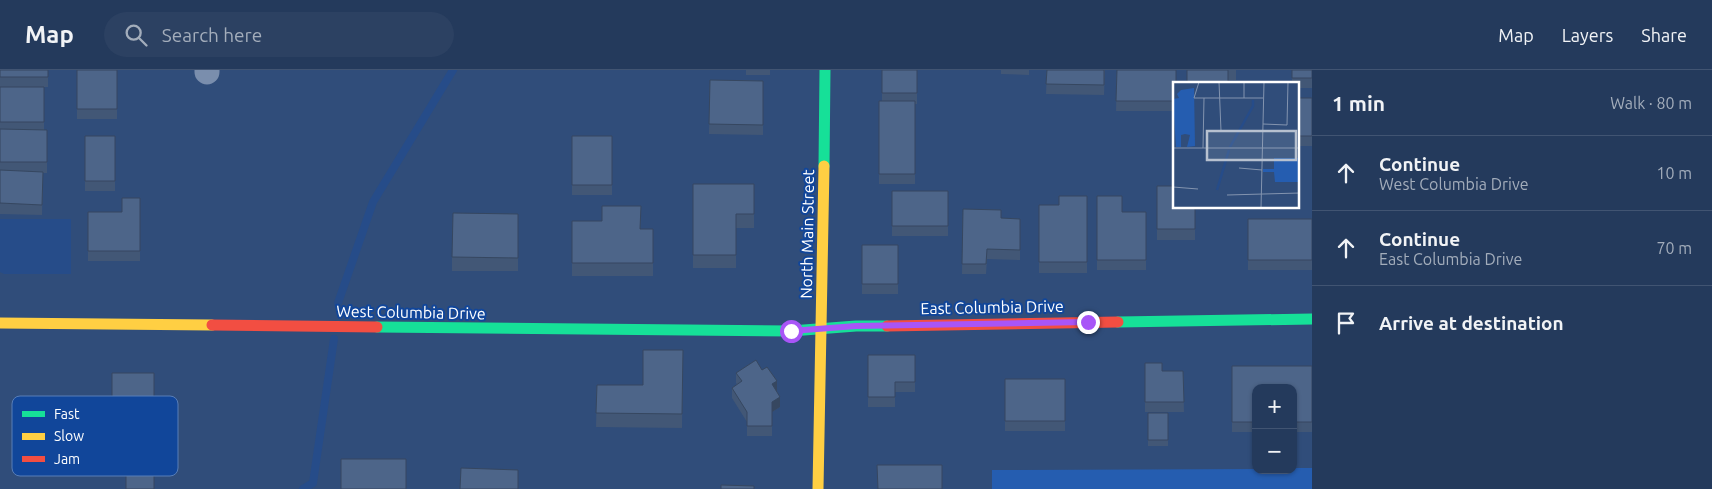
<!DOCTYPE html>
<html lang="en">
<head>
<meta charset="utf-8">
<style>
  :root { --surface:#243a5c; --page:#2c4162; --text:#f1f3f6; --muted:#a3adbb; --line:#415472 }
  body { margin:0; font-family:Ubuntu,sans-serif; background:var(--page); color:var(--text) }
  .controls { position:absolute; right:15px; bottom:15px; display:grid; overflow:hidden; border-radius:10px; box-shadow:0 1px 4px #0004 }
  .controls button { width:45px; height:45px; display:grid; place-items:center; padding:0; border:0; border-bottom:1px solid var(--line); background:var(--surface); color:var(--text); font:25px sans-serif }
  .stop { position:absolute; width:15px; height:15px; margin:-11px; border:4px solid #a855f7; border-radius:50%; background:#fff }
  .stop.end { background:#a855f7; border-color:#fff; box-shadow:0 1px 5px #0008 }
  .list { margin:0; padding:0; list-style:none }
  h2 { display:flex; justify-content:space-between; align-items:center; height:65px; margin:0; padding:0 20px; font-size:21px }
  h2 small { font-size:16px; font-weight:400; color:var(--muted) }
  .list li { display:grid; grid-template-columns:32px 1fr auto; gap:15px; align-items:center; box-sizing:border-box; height:75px; padding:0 20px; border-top:1px solid var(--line) }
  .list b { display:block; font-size:19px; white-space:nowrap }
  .list p { margin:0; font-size:16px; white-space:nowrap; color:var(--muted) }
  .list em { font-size:16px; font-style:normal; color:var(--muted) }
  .icon { flex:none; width:28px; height:28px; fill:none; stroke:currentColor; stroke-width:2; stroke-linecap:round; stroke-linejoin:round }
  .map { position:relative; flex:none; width:1312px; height:419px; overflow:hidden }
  header { display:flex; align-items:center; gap:30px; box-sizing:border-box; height:70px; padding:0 25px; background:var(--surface); border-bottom:1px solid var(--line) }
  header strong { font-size:24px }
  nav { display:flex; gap:28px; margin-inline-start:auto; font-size:18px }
  .search { width:350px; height:45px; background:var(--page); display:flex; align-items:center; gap:12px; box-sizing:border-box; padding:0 18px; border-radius:28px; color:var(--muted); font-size:19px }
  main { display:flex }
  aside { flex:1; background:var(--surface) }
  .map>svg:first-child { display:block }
  .green { fill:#255db0 }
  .water { fill:#264c89 }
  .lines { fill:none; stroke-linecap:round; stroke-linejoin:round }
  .stream { stroke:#264c89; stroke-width:8 }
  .street { stroke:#7a8ead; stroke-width:25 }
  .fast { stroke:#16e098; stroke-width:11 }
  .slow { stroke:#ffcf43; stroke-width:11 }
  .jam { stroke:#f24e42; stroke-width:11 }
  .wall { fill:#425776 }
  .shaded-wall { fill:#364760 }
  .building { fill:#4d6589; stroke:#364760 }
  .route { stroke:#a855f7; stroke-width:6 }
  .labels { text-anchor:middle; stroke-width:4; stroke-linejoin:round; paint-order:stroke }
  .street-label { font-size:16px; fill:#fff; stroke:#11469a }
  .inset-river { fill:none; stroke:#264c89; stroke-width:2.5 }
  .inset-road { fill:none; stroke:#8394af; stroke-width:1 }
  .view { fill:#b7c1d0; fill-opacity:0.15; stroke:#b7c1d0; stroke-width:2.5 }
  .inset-edge { fill:none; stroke:#fff; stroke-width:2.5 }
  .key { fill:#11469a; stroke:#587eb8; stroke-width:1 }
  .key-label { font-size:14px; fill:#fff }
</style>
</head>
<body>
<header>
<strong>Map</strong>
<div class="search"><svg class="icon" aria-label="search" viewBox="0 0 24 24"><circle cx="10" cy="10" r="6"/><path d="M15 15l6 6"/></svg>Search here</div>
<nav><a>Map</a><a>Layers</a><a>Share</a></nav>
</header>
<main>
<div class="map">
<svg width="1312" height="419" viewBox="0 0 1312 419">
  <rect width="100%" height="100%" fill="#304d7a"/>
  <path class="green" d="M 1293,398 L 1312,398 L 1312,419 L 992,419 L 992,400 L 1256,399 L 1256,400 L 1293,400 Z"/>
  <path class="water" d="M 0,149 L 71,149 L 71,204 L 4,204 L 0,202 Z"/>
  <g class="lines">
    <path class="stream" d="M 338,233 L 373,132 L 453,0
      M 303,419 L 313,413 L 334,269"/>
    <path class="street" d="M 207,2 L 207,0"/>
    <path class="fast" d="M 824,96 L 825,0
      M 1118,252 L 1312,249
      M 377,257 L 791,261 L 856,256 L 887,256"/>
    <path class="slow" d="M 0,253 L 212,255
      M 818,419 L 824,96"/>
    <path class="jam" d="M 212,255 L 377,257
      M 887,256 L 1118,252"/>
  </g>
  <path class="wall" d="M 0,0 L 48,0 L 48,17 L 24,17 L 44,17 L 44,60 L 47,60 L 47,103 L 43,103 L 42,145 L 0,144 Z
    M 77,0 L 117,0 L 117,49 L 77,49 Z
    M 746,0 L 770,0 L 770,5 L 746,5 Z
    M 882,0 L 917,0 L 917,34 L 915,34 L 915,114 L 879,114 L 879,31 L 882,31 Z
    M 1001,0 L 1029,0 L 1029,5 L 1001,4 Z
    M 1047,0 L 1105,0 L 1104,25 L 1046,24 Z
    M 1117,0 L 1174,14 L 1174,41 L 1116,41 Z
    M 1187,0 L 1236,0 L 1236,10 L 1228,10 Z
    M 1292,0 L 1312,0 L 1312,18 L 1298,18 L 1298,14 L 1292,14 Z
    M 710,10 L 763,11 L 763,65 L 709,64 Z
    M 1298,28 L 1312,28 L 1312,76 L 1298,76 Z
    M 85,66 L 115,66 L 115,121 L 85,121 Z
    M 572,66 L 612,66 L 612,125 L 572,125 Z
    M 693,114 L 754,114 L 754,158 L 736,158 L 736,198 L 693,198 Z
    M 1157,116 L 1195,138 L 1195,170 L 1157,170 Z
    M 892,121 L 948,121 L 948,166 L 892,166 Z
    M 1087,126 L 1087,203 L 1039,203 L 1039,135 L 1059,135 Z
    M 1097,126 L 1122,142 L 1146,142 L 1146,200 L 1097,200 Z
    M 140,128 L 140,191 L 88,191 L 88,142 L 122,142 Z
    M 963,139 L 1001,148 L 1020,149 L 1020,190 L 987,189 L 986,204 L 962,204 Z
    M 518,144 L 518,201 L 452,201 L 452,187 Z
    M 1248,149 L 1312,149 L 1312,200 L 1248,200 Z
    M 572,151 L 641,159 L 653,159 L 653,206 L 572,206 Z
    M 862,175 L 898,175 L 898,224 L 862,224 Z
    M 683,280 L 682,358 L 596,357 L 597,315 L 643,315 Z
    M 868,285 L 915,285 L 915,322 L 895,322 L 895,337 L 868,337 Z
    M 1145,293 L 1162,301 L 1183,301 L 1184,342 L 1145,342 Z
    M 1232,296 L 1312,296 L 1312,362 L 1293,362 L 1293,318 L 1256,318 L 1256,362 L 1232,362 Z
    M 112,303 L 154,303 L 154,373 L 147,373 L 147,397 L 112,398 Z
    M 736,303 L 777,321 L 780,337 L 772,342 L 772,366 L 747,366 L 747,352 L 732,328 L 732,318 L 737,314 L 736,313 Z
    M 1005,309 L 1065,309 L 1065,361 L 1005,361 Z
    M 1148,343 L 1168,343 L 1168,376 L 1148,376 Z"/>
  <path class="shaded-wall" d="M 777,311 L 777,321 L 772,325 L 772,314 Z
    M 780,327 L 780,337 L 772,342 L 772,366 L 772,332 Z"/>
  <path class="building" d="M 0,0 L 48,0 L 48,7 L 0,7 Z
    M 77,0 L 117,0 L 117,39 L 77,39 Z
    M 882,0 L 917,0 L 917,23 L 882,23 Z
    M 1047,0 L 1104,0 L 1104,15 L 1046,14 Z
    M 1117,0 L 1176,0 L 1176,14 L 1174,14 L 1174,31 L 1116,31 Z
    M 1187,0 L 1228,0 L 1228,14 L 1187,14 Z
    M 1292,0 L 1312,0 L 1312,8 L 1292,8 Z
    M 710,10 L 763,11 L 763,55 L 709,54 Z
    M 0,17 L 44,17 L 44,52 L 0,52 Z
    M 1298,28 L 1312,28 L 1312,66 L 1298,66 Z
    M 879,31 L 915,31 L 915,104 L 879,104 Z
    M 0,59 L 47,60 L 47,92 L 0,92 Z
    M 85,66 L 115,66 L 115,111 L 85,111 Z
    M 572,66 L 612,66 L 612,115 L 572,115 Z
    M 0,100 L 43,102 L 42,135 L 0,133 Z
    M 693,114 L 754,114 L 754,144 L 736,144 L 736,185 L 693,185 Z
    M 1157,116 L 1174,116 L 1174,138 L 1195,138 L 1195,159 L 1157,159 Z
    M 892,121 L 948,121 L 948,156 L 892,156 Z
    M 1059,126 L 1087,126 L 1087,192 L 1039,192 L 1039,135 L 1059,135 Z
    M 1097,126 L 1122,126 L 1122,142 L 1146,142 L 1146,190 L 1097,190 Z
    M 122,128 L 140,128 L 140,181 L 88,181 L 88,142 L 122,142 Z
    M 602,136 L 641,136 L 640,159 L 653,159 L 653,193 L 572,193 L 572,151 L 602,151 Z
    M 963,139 L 1001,140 L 1001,148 L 1020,149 L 1020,180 L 987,179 L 986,194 L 962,194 Z
    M 453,143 L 518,144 L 518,188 L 452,187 Z
    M 1248,149 L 1312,149 L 1312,190 L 1248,190 Z
    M 862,175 L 898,175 L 898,214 L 862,214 Z
    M 643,280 L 683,280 L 682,344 L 596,343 L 597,315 L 643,315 Z
    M 868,285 L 915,285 L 915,312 L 895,312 L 895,327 L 868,327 Z
    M 756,290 L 762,300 L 767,297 L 777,311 L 772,314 L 780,327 L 772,332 L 772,356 L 747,356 L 747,342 L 732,318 L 742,311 L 736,303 Z
    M 1145,293 L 1162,293 L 1162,301 L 1183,301 L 1184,332 L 1145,332 Z
    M 1232,296 L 1312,296 L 1312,352 L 1293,352 L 1293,318 L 1256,318 L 1256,352 L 1232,352 Z
    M 112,303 L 154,303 L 154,359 L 147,359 L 147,384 L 112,384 Z
    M 1005,309 L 1065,309 L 1065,351 L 1005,351 Z
    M 1148,343 L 1168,343 L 1168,370 L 1148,370 Z
    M 341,389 L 406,389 L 406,419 L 341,419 Z
    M 877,395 L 942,395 L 942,419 L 878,419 Z
    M 126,397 L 154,397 L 154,419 L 126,419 Z
    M 461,398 L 518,400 L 518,419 L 460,419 Z
    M 721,415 L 754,416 L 754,419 L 721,419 Z"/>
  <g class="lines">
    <path class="route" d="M 791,261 L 856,256 L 1088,252"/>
  </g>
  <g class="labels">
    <g class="street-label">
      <text transform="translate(807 164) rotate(-89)" y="6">North Main Street</text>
      <text transform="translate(992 237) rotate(-1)" y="6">East Columbia Drive</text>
      <text transform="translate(411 242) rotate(1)" y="6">West Columbia Drive</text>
    </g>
  </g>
  <g transform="translate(1173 12)">
    <rect width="126" height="126" fill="#304d7a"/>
    <path d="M 21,6 L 22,64 L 14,65 L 17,53 L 12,52 L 8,53 L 8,65 L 3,65 L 0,17 L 6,16 L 4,12 L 8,8 ZM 101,76 L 126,76 L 126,100 L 102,100 L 101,90 L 90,90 L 90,87 L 101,87 Z" fill="#255db0"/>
    <path class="inset-river" d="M 57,65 L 80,24 L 80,18M 44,108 L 56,68"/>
    <path class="inset-road" d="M 26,0 L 21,16 L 90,16M 46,0 L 48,49M 71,16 L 71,0M 90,42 L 114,43 L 115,0M 0,66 L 127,66M 30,66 L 31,16M 66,86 L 89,88M 0,105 L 25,107M 54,113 L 127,111M 88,126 L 91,0"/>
    <path class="view" d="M 34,49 L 123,49 L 123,78 L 34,78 Z"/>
    <rect width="126" height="126" class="inset-edge"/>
  </g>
  <rect x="12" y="326" width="166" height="80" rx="8" class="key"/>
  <rect x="22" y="341" width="23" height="6" fill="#16e098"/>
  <rect x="22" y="363" width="23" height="7" fill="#ffcf43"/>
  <rect x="22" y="386" width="23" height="6" fill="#f24e42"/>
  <g class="key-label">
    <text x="54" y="349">Fast</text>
    <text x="54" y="371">Slow</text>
    <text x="54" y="394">Jam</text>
  </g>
</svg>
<div class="controls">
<button>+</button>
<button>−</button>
</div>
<div class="stop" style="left:791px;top:261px"></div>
<div class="stop end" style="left:1088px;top:252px"></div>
</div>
<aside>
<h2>1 min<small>Walk · 80 m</small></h2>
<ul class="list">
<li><svg class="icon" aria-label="ahead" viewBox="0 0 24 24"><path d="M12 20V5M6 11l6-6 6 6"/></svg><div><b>Continue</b><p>West Columbia Drive</p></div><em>10 m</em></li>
<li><svg class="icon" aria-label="ahead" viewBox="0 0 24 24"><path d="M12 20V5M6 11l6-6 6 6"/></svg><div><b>Continue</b><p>East Columbia Drive</p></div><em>70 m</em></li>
<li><svg class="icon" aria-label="arrive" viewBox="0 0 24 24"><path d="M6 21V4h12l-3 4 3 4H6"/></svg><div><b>Arrive at destination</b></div></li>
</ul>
</aside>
</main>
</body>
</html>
